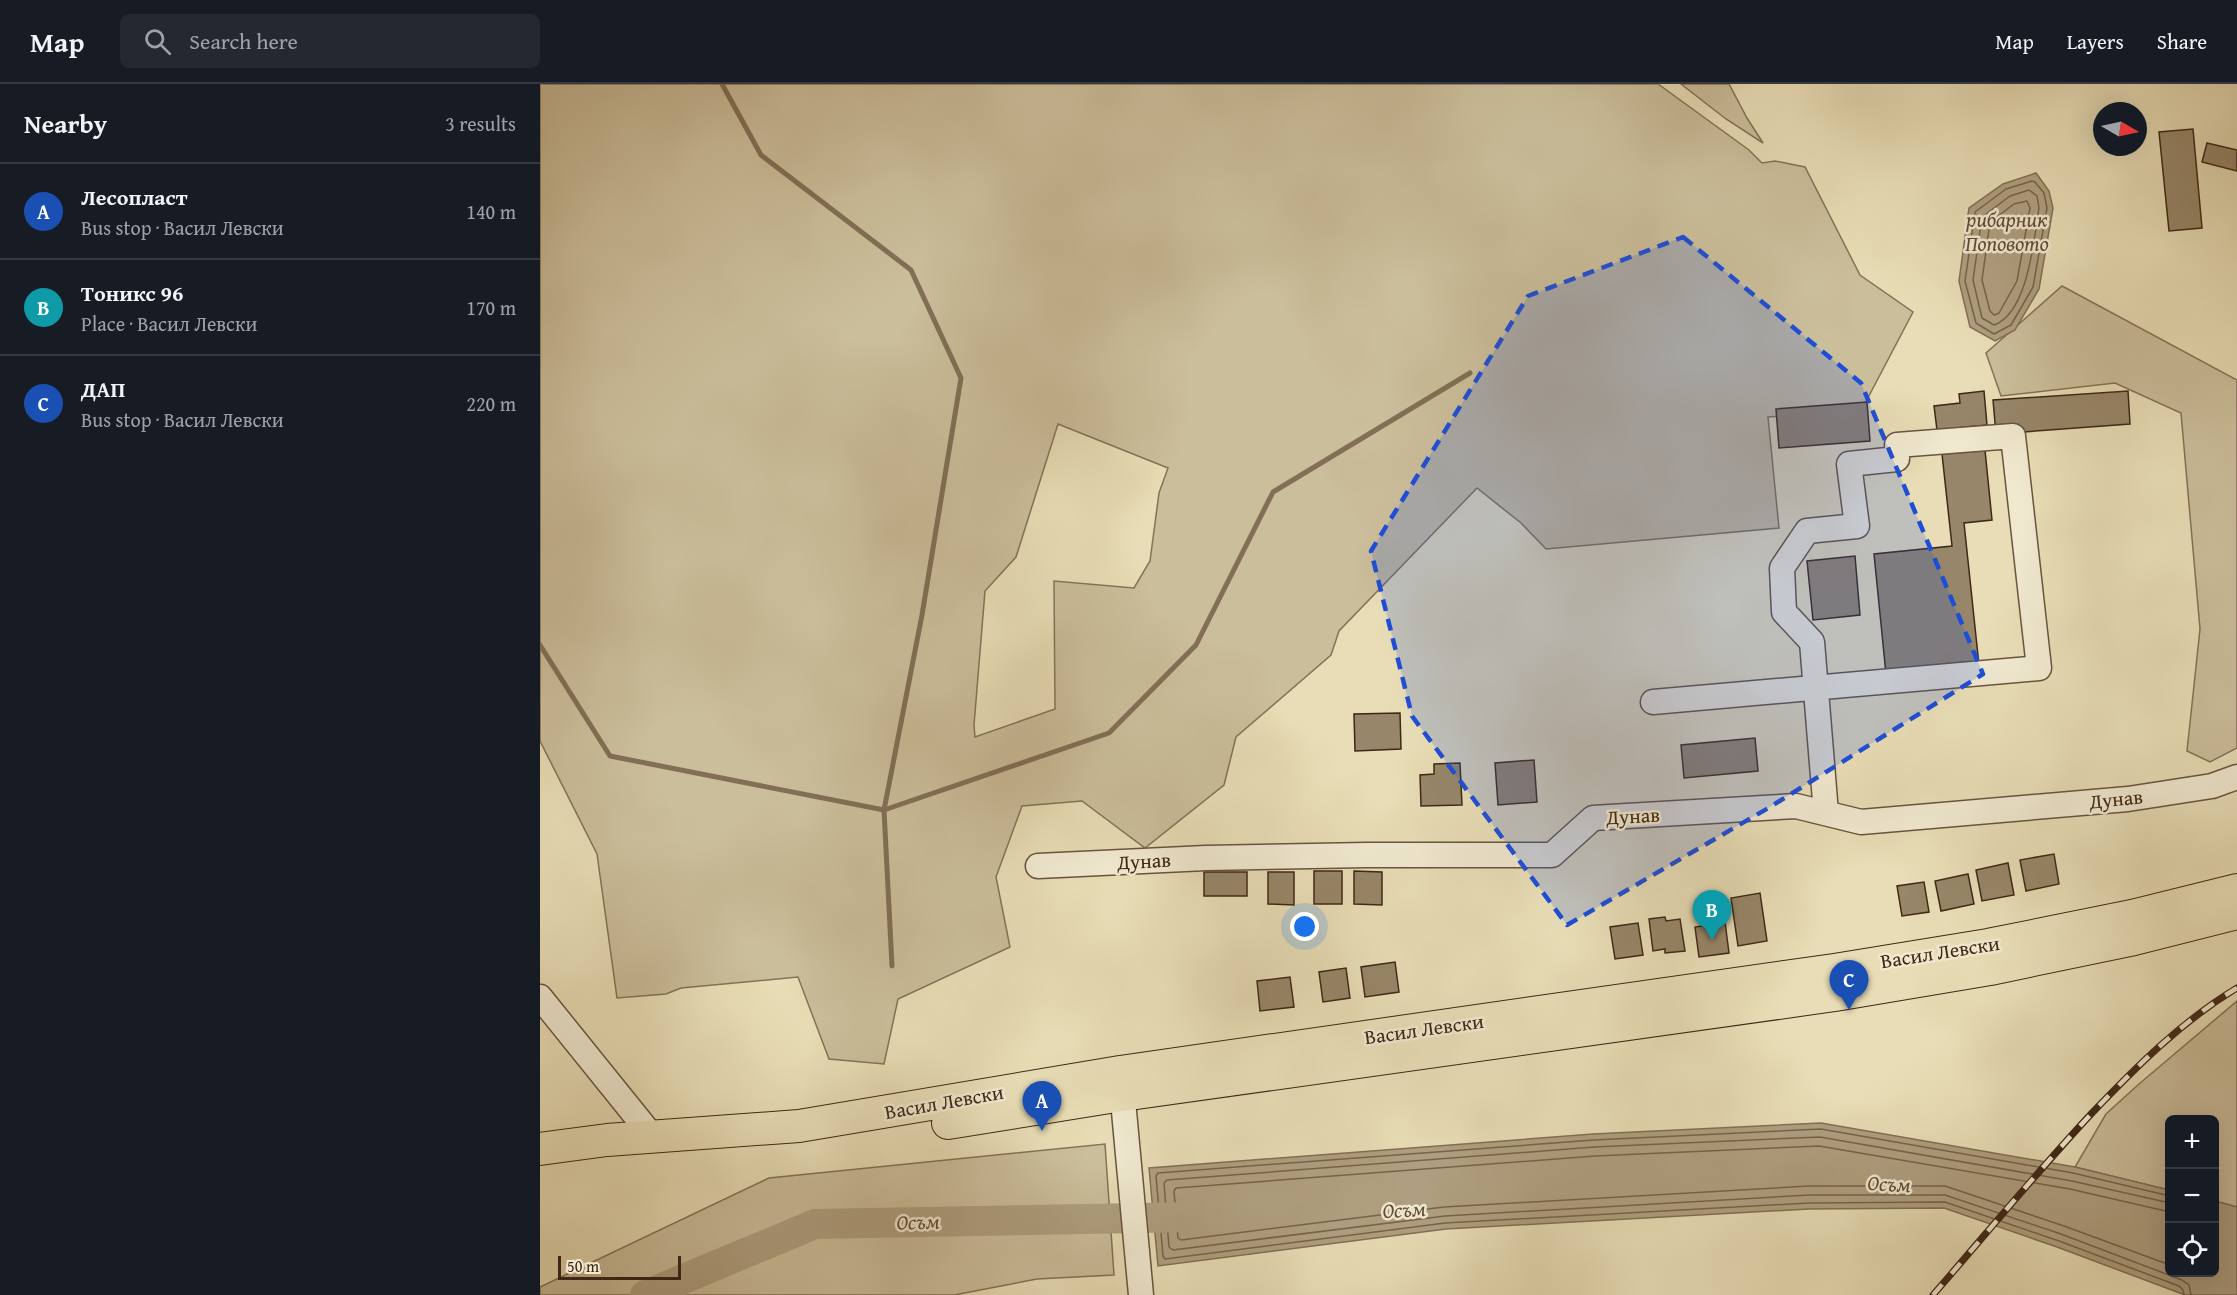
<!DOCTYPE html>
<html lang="en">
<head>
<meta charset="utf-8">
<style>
  :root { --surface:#171b24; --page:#242831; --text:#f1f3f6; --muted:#9ea1a6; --line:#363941; --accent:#7c3aed }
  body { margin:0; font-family:"Gentium Book Plus",serif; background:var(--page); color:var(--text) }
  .controls { position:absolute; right:18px; bottom:18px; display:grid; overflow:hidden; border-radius:9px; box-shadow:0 6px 24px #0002 }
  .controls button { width:54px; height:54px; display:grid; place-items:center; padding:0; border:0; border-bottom:2px solid var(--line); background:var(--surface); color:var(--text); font:30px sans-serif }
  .compass { position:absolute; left:1553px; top:18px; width:54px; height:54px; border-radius:50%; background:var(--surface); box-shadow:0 6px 24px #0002; rotate:99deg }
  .scale { position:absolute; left:18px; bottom:15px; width:123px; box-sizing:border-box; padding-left:6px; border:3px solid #3f2716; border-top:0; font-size:16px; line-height:21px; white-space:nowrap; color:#3f2716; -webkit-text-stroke:4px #f0e9d0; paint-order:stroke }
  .you { position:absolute; left:765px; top:843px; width:21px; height:21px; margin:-15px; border:4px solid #fff; border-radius:50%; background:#1a73e8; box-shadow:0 0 0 9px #1a73e833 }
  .badge { display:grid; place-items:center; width:39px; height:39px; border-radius:50%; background:var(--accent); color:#fff; font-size:20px; font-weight:700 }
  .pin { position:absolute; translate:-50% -50px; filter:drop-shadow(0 2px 3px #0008) }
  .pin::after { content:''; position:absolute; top:32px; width:21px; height:18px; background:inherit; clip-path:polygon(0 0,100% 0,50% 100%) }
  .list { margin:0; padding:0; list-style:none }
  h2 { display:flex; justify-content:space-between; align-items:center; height:78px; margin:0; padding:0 24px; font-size:26px }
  h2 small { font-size:20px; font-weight:400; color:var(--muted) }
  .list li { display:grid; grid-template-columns:39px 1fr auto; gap:18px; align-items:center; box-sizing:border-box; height:96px; padding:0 24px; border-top:2px solid var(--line) }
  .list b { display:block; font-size:22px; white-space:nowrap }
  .list p { margin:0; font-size:20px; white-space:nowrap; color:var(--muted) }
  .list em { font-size:20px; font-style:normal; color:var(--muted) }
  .icon { flex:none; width:33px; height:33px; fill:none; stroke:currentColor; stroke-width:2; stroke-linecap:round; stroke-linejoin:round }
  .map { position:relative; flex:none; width:1697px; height:1211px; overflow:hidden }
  header { display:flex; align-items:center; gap:36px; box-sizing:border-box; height:84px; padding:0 30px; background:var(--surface); border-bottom:2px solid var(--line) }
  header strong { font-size:28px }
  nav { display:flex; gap:33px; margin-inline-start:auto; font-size:21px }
  .search { width:420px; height:54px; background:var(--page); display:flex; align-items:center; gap:15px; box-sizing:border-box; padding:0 21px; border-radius:9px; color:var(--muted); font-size:22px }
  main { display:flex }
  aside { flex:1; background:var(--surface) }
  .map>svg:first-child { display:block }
  .green { fill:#cbbe9b; stroke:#857258; stroke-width:1.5; fill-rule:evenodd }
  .water { fill:#af9f80; stroke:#826f56; stroke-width:1.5 }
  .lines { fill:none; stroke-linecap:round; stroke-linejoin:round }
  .shore { stroke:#77634b; stroke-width:1.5 }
  .stream { stroke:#826f56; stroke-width:5 }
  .river { stroke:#af9f80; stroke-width:30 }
  .building { fill:#978669; stroke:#3f2716; stroke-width:1.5 }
  .minor-casing { stroke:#69543e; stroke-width:27 }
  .major-casing { stroke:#3f2716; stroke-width:34 }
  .minor { stroke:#f0e9d0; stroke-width:24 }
  .major { stroke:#e8ddb6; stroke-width:32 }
  .rail-casing { stroke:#3f2716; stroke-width:7 }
  .rail { stroke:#f0e9d0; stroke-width:4.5; stroke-dasharray:14; stroke-linecap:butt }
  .marked { fill:#1d4ed8; fill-opacity:0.2; stroke:#1d4ed8; stroke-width:4.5; stroke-dasharray:12 8; stroke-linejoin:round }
  .labels { text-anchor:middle; stroke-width:5; stroke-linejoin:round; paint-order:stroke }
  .street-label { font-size:20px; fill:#3f2716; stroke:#f0e9d0 }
  .water-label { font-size:21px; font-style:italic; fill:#614b36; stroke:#f0e9d0 }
</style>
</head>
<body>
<header>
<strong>Map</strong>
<div class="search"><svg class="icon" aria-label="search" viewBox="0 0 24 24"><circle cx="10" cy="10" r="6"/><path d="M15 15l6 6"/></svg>Search here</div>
<nav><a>Map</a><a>Layers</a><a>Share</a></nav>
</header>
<main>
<aside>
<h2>Nearby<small>3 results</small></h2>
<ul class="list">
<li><span class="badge" style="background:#1a4fb4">A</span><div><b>Лесопласт</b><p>Bus stop · Васил Левски</p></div><em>140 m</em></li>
<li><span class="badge" style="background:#0f9aa8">B</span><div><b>Тоникс 96</b><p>Place · Васил Левски</p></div><em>170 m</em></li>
<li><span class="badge" style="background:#1a4fb4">C</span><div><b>ДАП</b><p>Bus stop · Васил Левски</p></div><em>220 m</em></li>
</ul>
</aside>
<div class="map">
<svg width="1697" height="1211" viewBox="0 0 1697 1211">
  <rect width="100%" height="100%" fill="#e8ddb6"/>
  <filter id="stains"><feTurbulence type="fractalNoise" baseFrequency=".00333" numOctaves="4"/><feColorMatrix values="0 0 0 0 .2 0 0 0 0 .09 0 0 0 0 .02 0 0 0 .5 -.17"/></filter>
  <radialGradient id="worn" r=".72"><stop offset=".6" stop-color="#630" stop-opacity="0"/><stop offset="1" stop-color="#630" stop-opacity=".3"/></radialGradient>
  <path class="green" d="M 0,0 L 1118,0 L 1209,66 L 1222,79 L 1235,77 L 1265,83 L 1320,191 L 1373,228 L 1321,327 L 1228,333 L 1239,444 L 1006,465 L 981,439 L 937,404 L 799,547 L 791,571 L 696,653 L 684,701 L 605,764 L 542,717 L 482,722 L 456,793 L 470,863 L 358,915 L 344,980 L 289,975 L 258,893 L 141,904 L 126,910 L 77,914 L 57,770 L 0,657 ZM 518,340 L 628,384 L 619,409 L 610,477 L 594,504 L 514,497 L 515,625 L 435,653 L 434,641 L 445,507 L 476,473 Z
    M 1141,0 L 1189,0 L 1207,34 L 1223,59 L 1186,35 Z
    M 1522,202 L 1697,296 L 1697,664 L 1670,678 L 1647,667 L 1660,545 L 1641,329 L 1575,299 L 1461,312 L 1446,269 Z
    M 1697,917 L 1697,1123 L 1675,1117 L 1674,1036 L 1630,1036 L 1629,1106 L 1535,1083 L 1566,1030 L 1599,1000 Z
    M 565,1060 L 574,1191 L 497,1195 L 414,1211 L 0,1211 L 0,1203 L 229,1094 Z"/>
  <path class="water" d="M 1496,89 L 1509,107 L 1513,124 L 1499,205 L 1475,246 L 1455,257 L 1430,243 L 1419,197 L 1429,124 L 1463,100 Z
    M 1281,1039 L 1535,1083 L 1629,1106 L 1630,1188 L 1674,1188 L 1675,1117 L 1697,1123 L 1697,1211 L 1645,1211 L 1517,1163 L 1404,1124 L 1269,1125 L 906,1145 L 618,1182 L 609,1084 L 1053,1050 Z"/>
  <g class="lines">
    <path class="shore" d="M 1492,97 L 1495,98 L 1504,109 L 1507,124 L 1493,203 L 1471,241 L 1454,250 L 1436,239 L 1425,197 L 1435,128 L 1466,105 Z
      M 1489,106 L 1497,112 L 1499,124 C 1494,155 1488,229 1454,241 L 1442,234 L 1433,196 L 1442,133 L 1470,112 Z
      M 1487,117 L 1490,124 L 1477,197 L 1459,229 L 1454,231 L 1450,227 L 1442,196 L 1450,138 L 1474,120 Z
      M 1630,1112 L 1533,1089 L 1281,1045 L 1054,1056 L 618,1089 L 616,1092 L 623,1172 L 625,1175 L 905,1139 L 1269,1119 L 1405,1118 L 1519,1157 L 1639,1202 L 1643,1206 L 1644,1211
      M 1630,1119 L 1532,1097 L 1280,1053 L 1054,1063 L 627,1096 L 624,1099 L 629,1163 L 633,1166 L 905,1132 L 1269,1111 L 1405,1111 L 1521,1150 L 1642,1196 L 1649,1201 L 1651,1211
      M 1630,1128 L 1530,1105 L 1279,1062 L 1055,1072 L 636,1104 L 634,1107 L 638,1154 L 641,1156 L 904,1123 L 1269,1102 L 1405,1102 L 1524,1142 L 1630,1181"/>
    <path class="stream" d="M 182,0 L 221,71 L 371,186 L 421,294 L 382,531 L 344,726 L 569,649 L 656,561 L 733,408 L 930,289
      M 0,561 L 70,672 L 344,726 L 352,882"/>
    <path class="river" d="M 105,1211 L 275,1140 L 654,1133"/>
  </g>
  <path class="building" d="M 1653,45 L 1662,144 L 1629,147 L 1619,48 Z
    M 1667,59 L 1697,66 L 1697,87 L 1662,78 Z
    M 1444,307 L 1447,341 L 1397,346 L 1394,322 L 1420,319 L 1419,310 Z
    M 1588,307 L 1590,340 L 1456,350 L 1453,316 Z
    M 1327,318 L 1330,357 L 1239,364 L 1236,325 Z
    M 1445,366 L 1452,436 L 1424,439 L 1439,581 L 1346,590 L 1334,470 L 1412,462 L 1402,370 Z
    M 1315,472 L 1320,531 L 1273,536 L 1267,477 Z
    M 860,629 L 861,665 L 815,667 L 814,630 Z
    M 1215,654 L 1218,687 L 1144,694 L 1141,661 Z
    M 994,676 L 997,718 L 958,721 L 955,679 Z
    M 920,679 L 922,721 L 881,722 L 880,691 L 894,690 L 894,680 Z
    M 1514,770 L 1519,800 L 1486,807 L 1480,776 Z
    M 1468,779 L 1474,811 L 1442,817 L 1436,786 Z
    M 774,787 L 802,787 L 802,820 L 774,820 Z
    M 814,787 L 842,788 L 842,821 L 814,820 Z
    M 664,788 L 707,788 L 707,812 L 664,812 Z
    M 728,788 L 754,788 L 754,821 L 728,820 Z
    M 1428,790 L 1434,820 L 1401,827 L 1395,797 Z
    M 1384,798 L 1389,828 L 1362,832 L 1357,802 Z
    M 1220,809 L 1227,857 L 1198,862 L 1191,814 Z
    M 1125,833 L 1126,837 L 1140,835 L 1145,867 L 1125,869 L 1125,865 L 1113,867 L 1109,835 Z
    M 1185,838 L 1189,869 L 1159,873 L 1155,843 Z
    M 1098,839 L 1103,871 L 1075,875 L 1070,843 Z
    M 855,878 L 859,908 L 825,913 L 821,883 Z
    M 806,884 L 810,914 L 783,918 L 779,888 Z
    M 750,893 L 754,923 L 720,927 L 717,897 Z"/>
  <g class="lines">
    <defs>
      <path id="minor" d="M 1113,618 L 1499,584 L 1473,352 L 1357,361 L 1357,375 L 1309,380 L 1317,442 L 1267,447 L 1242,484 L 1244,528 L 1272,558 L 1286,729
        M 498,782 L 666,774 L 827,771 L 1012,771 L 1053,734 L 1256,722 L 1321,738 L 1588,715 L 1672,702 L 1697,693
        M 0,913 L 112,1052
        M 581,995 L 601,1211"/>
      <path id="major" d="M 408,1039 L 582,1011 L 1295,911 L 1450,885 L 1594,855 L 1697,829
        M 0,1065 L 67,1056 L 259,1042 L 580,988 L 1294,886 L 1448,861 L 1592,832 L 1697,806"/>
    </defs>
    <use href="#minor" class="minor-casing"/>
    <use href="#major" class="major-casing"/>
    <use href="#minor" class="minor"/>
    <use href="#major" class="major"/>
    <defs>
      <path id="rail" d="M 1393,1211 C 1446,1150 1497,1088 1552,1029 C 1596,983 1642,937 1697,904"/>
    </defs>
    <use href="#rail" class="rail-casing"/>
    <use href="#rail" class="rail"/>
  </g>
  <path class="marked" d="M 1143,153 L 1321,299 L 1443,590 L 1230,723 L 1027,841 L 872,632 L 831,467 L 988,212 Z"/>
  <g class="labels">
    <g class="street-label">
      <text transform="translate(1576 715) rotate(-6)" y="7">Дунав</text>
      <text transform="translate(1093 732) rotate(-3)" y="7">Дунав</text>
      <text transform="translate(604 777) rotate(-3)" y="7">Дунав</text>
      <text transform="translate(1400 868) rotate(-9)" y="7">Васил Левски</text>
      <text transform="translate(884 945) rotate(-8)" y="7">Васил Левски</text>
      <text transform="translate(404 1018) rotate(-10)" y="7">Васил Левски</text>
    </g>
    <g class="water-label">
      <text x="1467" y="143">рибарник<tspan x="1467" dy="24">Поповото</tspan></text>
      <text transform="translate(1349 1100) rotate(3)" y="7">Осъм</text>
      <text transform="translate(864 1126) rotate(-3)" y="7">Осъм</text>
      <text transform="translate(378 1138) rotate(-1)" y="7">Осъм</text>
    </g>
  </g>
  <rect width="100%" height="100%" filter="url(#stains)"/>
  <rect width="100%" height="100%" fill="url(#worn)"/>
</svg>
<div class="controls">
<button>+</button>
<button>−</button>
<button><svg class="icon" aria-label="locate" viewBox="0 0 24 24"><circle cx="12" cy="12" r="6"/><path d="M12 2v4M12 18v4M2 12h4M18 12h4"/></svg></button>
</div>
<svg class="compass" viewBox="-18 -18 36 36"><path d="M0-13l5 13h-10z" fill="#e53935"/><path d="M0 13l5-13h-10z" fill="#9ea1a6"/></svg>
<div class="scale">50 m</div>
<div class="you"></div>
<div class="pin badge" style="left:502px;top:1047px;background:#1a4fb4">A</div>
<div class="pin badge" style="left:1172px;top:856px;background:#0f9aa8">B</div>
<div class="pin badge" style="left:1309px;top:926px;background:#1a4fb4">C</div>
</div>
</main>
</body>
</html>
